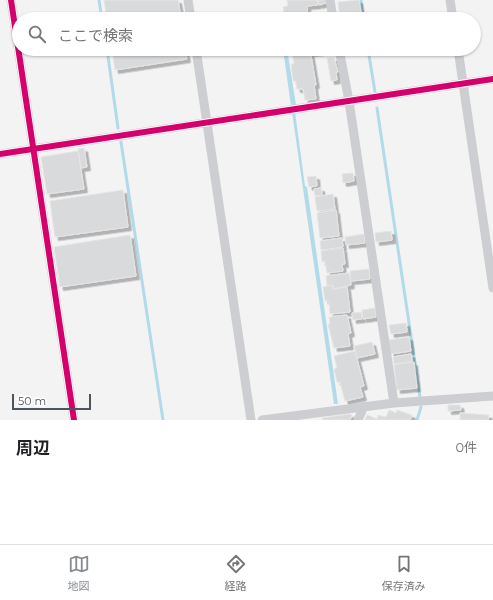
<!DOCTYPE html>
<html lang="ja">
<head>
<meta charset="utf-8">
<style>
  :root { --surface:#fff; --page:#f6f6f6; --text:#202124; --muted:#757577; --line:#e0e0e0; --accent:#868c92 }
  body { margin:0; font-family:Montserrat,"Noto Sans JP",sans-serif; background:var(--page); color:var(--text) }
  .scale { position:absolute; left:12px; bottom:10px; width:79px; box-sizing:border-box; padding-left:4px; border:2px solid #4c545e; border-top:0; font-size:11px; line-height:14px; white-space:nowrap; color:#4c545e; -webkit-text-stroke:3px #fff; paint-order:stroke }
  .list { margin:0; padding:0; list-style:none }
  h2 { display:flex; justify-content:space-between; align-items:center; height:52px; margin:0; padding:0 16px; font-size:17px }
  h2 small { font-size:13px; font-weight:400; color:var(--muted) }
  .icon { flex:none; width:22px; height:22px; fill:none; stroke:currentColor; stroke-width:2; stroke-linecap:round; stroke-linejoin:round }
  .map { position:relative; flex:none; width:493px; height:420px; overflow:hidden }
  .search { position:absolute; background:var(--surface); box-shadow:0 1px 3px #0004; left:12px; right:12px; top:12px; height:44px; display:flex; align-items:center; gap:10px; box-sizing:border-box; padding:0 14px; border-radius:22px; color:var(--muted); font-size:15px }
  .sheet { height:124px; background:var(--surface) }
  nav { display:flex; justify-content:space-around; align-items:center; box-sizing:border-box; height:56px; border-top:1px solid var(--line); background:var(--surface); font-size:11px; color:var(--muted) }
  nav a { display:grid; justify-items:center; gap:2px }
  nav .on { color:var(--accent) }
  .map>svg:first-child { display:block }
  .water { fill:#b3dae8 }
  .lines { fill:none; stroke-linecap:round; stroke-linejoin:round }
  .stream { stroke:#b3dae8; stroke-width:3 }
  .building { fill:#d9dadc; stroke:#e5e5e6; filter:url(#shadow) }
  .minor { stroke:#cdced1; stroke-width:9 }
  .cycleway-casing { stroke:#fff; stroke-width:8 }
  .cycleway { stroke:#d6006c; stroke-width:6 }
</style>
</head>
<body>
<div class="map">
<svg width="493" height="420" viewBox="0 0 493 420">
  <defs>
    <filter id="shadow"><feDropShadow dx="3.5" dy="3.5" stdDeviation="0" flood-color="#0004"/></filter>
  </defs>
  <rect width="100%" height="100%" fill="#f3f3f3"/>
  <path class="water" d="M 283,49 L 287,49 L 296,105 L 291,106 Z
    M 292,112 L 295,112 L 305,186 L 307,187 L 338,404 L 334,404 Z"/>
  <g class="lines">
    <path class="stream" d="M 99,0 L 102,19
      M 361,0 L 363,19
      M 107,49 L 118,128
      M 368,49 L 375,92
      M 377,108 L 420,397
      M 121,142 L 163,420
      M 417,420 L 421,407"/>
  </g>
  <path class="building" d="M 104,0 L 178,0 L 181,18 L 107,19 Z
    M 287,0 L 317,0 L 318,5 L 307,6 L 308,19 L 285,19 L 283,7 L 288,6 Z
    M 318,0 L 326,0 L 326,3 L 319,5 Z
    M 359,0 L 362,17 L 340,19 L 338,2 Z
    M 112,49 L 185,49 L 187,59 L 115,70 Z
    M 298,49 L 319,49 L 320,52 L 311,53 L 311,49 L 298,51 Z
    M 310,50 L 316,85 L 314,85 L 316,99 L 305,100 L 303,89 L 297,89 L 296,81 L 293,81 L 291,64 L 294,64 L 292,52 Z
    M 327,58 L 334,58 L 338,72 L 336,72 L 337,80 L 331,81 Z
    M 84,148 L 87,167 L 81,168 L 78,149 Z
    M 78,151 L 84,189 L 47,194 L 41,157 Z
    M 353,173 L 354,181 L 343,183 L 342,174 Z
    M 316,176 L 317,186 L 309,187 L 307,177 Z
    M 321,188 L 322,195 L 315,196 L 314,189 Z
    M 123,190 L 128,227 L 55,237 L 50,201 Z
    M 333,194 L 335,209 L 317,211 L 315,197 Z
    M 336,210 L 339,236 L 320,238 L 317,213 Z
    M 391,231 L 392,240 L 376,242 L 375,233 Z
    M 364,234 L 365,243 L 346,245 L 345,237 Z
    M 130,235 L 136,276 L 60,287 L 54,247 Z
    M 342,238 L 343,247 L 321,250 L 320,241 Z
    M 343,248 L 345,264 L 342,264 L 343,271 L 327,273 L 325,261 L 322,262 L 321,251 Z
    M 369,269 L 370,279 L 351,281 L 350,271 Z
    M 349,273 L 351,285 L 333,289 L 333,285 L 327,286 L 326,276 Z
    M 332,285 L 333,289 L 347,287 L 350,312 L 330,314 L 329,300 L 325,301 L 323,287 Z
    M 375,308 L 376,317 L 363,319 L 362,310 Z
    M 361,312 L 362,319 L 353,320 L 352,313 Z
    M 347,315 L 351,333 L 348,334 L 350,346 L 334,348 L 328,324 L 330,324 L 329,317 Z
    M 406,323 L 407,332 L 391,334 L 389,325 Z
    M 409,337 L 411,351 L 391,354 L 389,340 Z
    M 372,342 L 375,354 L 357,358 L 354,346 Z
    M 355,351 L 364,386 L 360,387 L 363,397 L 345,401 L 340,382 L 337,382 L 334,369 L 337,368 L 334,356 Z
    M 411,354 L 412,361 L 394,364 L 393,357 Z
    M 414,362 L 417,388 L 397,390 L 394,365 Z
    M 448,405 L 460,405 L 461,410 L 448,411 Z
    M 389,410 L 396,413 L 397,410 L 412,415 L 410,420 L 365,420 L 367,415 L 377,419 L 378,415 L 386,417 Z
    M 460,413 L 489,415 L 488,420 L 460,420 Z
    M 350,414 L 352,415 L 350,420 L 323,420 L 322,418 Z"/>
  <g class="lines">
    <path class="minor" d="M 11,0 L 74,420
      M 188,0 L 191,19
      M 330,0 L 333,19
      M 450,0 L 453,19
      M 196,49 L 251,420
      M 339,49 L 349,101 L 394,403
      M 458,49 L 493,288
      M 0,154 L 493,79
      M 262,420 L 394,403 L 493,396
      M 358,420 L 364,406"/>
    <defs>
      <path id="cycleway" d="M 11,0 L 74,420
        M 0,154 L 493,79"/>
    </defs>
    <use href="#cycleway" class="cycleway-casing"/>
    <use href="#cycleway" class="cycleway"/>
  </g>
</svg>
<div class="scale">50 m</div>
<div class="search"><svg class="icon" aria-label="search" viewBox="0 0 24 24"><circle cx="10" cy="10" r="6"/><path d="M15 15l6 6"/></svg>ここで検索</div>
</div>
<section class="sheet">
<h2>周辺<small>0件</small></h2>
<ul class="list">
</ul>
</section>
<nav>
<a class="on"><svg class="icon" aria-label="map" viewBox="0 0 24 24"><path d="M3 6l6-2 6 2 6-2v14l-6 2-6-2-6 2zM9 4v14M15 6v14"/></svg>地図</a>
<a><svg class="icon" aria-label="directions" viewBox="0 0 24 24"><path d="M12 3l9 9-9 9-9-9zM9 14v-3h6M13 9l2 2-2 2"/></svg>経路</a>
<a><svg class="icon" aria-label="saved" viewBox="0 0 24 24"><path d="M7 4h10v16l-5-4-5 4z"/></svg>保存済み</a>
</nav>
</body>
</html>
